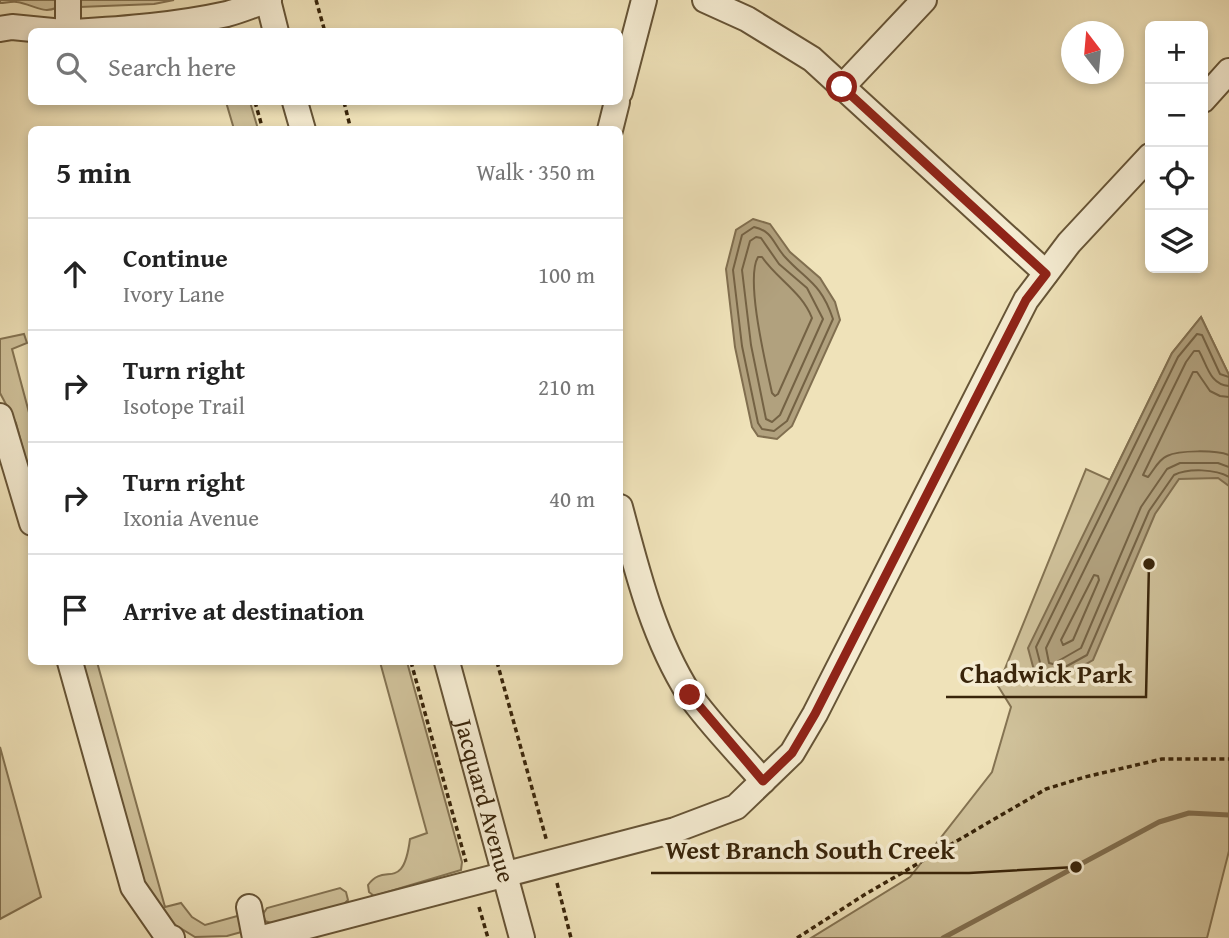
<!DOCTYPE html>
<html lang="en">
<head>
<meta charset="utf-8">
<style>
  :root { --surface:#fff; --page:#f2f2f2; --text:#222; --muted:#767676; --line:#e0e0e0 }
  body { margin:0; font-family:"Gentium Book Plus",serif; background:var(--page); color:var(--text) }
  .controls { position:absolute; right:21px; top:21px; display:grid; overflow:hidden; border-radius:10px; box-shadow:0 4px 10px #0003 }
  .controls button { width:63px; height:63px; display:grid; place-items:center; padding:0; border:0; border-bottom:2px solid var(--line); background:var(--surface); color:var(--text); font:35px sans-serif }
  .compass { position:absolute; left:1061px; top:21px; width:63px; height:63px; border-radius:50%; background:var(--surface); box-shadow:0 4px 10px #0003; rotate:344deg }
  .stop { position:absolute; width:21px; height:21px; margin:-16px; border:5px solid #8f2418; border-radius:50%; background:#fff }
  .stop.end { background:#8f2418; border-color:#fff; box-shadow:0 2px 7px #0008 }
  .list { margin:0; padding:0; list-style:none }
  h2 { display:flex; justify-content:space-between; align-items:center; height:91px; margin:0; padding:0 28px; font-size:30px }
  h2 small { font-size:23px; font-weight:400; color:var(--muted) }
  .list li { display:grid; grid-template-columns:46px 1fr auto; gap:21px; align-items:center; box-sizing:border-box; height:112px; padding:0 28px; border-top:2px solid var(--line) }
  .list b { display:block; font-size:26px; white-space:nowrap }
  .list p { margin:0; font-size:23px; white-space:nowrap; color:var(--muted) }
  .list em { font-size:23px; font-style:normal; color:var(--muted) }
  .icon { flex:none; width:38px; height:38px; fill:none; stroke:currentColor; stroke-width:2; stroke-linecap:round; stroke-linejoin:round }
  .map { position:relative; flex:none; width:1229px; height:938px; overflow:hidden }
  .search { position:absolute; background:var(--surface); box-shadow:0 4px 10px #0003; left:28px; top:28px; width:595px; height:77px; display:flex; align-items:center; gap:18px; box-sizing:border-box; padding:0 24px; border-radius:10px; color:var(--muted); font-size:26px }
  .panel { position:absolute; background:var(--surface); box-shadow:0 4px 10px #0003; left:28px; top:126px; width:595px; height:539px; border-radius:10px }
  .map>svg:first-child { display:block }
  .green { fill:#d0c29b; stroke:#847352; stroke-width:2 }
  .water { fill:#b1a17e; stroke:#816f50; stroke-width:2 }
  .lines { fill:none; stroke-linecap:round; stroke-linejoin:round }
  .shore { stroke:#746244; stroke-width:2 }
  .stream { stroke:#816f50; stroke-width:5 }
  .minor-casing { stroke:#665436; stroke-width:28 }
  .path { stroke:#38240a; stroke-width:3.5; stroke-dasharray:5 3.5; stroke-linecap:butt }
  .minor { stroke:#f5ecd2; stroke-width:24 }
  .route { stroke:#8f2418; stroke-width:9 }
  .labels { text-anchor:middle; stroke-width:7; stroke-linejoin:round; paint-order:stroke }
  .street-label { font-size:24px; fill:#38240a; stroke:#f5ecd2 }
  .leader { fill:none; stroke:#38240a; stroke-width:2.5 }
  .callout-dot { fill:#38240a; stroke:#f5ecd2; stroke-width:2.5 }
  .callout-label { font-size:26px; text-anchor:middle; font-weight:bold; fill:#38240a; stroke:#f5ecd2; stroke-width:7; stroke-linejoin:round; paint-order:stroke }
</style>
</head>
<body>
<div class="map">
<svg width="1229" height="938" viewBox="0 0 1229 938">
  <rect width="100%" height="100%" fill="#efe2b9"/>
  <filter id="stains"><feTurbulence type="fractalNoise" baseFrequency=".00286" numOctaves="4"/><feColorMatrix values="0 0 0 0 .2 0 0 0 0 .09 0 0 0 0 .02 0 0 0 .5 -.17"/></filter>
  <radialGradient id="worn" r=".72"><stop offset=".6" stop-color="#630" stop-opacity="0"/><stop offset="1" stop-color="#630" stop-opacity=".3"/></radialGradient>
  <path class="green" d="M 0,0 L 56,0 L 56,8 C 42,14 32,4 17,2 C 12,1 5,3 0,3 Z
    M 80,0 L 174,0 L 154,4 L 80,7 Z
    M 226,102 L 250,102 L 258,129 L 234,129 Z
    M 1201,317 L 1229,375 L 1229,851 L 1207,938 L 811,938 L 910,877 L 992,772 L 1011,707 L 998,686 L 1086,469 L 1110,480 L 1172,353 Z
    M 24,334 L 27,343 L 12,349 L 31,420 L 31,480 L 16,423 L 0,393 L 0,339 Z
    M 81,662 L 97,662 L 165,907 L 181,903 L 192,917 L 205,925 L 241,915 L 245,931 L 227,936 L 195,937 L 159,915 L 142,885 Z
    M 380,662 L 407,662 L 462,862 L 461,870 L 374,896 L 369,892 L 368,885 C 385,861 403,894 410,839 L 427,833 Z
    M 0,747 L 41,897 L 0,919 Z
    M 340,888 L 346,892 L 348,900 L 344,904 L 271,923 L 265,921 L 263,914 L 267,908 Z"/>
  <path class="water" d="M 753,219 L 770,224 L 790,252 L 820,278 L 835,302 L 840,320 L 792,426 L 777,439 L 758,436 L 752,427 L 735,347 L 726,269 L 736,230 Z
    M 1201,317 L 1229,375 L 1229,486 L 1218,478 L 1179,479 L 1155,514 L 1093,660 L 1059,679 L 1038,685 L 1028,648 L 1172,353 Z"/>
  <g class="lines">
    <path class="shore" d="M 754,227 C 773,231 773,244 785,257 C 807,281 821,283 833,319 L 787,421 L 774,431 L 762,429 L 758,423 L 742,346 L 733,270 L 742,235 Z
      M 756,237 L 761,238 L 779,264 L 807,288 L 823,319 L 780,415 L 772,422 L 766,419 L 751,345 L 742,270 L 750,241 Z
      M 758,257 L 762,257 C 777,279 802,292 812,318 L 778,394 L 775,396 L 772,393 C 766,365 745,279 758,257 Z
      M 1229,377 L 1220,374 L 1202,335 L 1197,334 L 1178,357 L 1036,647 L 1043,674 L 1056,672 L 1087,655 L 1149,511 L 1174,475 C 1188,468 1216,469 1229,477
      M 1229,386 C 1210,385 1207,365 1199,351 L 1194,351 L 1186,362 L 1046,648 L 1049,663 L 1053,664 L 1081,648 L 1141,507 L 1167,469 L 1180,463 L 1218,463 L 1229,467
      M 1229,397 L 1220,396 L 1210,391 L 1197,372 L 1193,372 L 1143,475 L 1148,477 C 1154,470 1158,460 1167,456 C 1179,450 1216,450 1229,455
      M 1094,575 L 1098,576 L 1099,580 L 1073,640 L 1063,645 L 1061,640 Z"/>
    <path class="stream" d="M 943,938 L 1159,822 L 1189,813 L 1229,815"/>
    <defs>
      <g id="minor">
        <path d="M 68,0 L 68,32"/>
        <path d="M 268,0 L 276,32"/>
        <path d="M 705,0 L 747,19 L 812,59 L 1046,273"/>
        <path d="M 0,29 L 12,27 L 63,32"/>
        <path d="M 74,32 C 126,29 177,25 227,14 C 242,10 255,4 269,0"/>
        <path d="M 842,87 L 924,0"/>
        <path d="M 620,92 L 644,0"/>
        <path d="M 1203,100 L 1229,71"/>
        <path d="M 295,102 L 303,130"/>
        <path d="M 610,130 L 617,102"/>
        <path d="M 0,416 L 32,523"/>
        <path d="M 620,507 C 637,571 653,637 689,694 C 708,722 740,754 763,781"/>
        <path d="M 70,662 L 133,887 L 167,936 L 172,938"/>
        <path id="s1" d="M 447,662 L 522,938"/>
        <path d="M 249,907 L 255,938"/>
        <path d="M 262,938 L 675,830 L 736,807 L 792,753 L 815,714 L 1026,300 L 1069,243 L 1150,156"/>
      </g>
    </defs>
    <use href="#minor" class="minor-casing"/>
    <path class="path" d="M 316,0 L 325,32
      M 255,102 L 263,130
      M 344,102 L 351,130
      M 411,662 L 466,862
      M 497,662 L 547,842
      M 557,883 L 571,938
      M 479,907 L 488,938
      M 797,938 L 864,895 L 1046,789 L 1085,777 L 1162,759 L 1229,759"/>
    <use href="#minor" class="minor"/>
  </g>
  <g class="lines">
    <path class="route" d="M 690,695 L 763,781 L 792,753 L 815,714 L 1026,300 L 1046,274 L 842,87"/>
  </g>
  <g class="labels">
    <g class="street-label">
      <text dy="8" stroke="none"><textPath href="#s1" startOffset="144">Jacquard Avenue</textPath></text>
    </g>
  </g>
  <path class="leader" d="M1149 564L1146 697H946M1076 867L969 873H651"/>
  <g class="callout-dot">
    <circle cx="1149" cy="564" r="7"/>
    <circle cx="1076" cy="867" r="7"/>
  </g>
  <g class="callout-label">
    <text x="1046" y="683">Chadwick Park</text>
    <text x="810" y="859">West Branch South Creek</text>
  </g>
  <rect width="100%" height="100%" filter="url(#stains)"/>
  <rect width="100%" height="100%" fill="url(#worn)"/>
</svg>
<div class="controls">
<button>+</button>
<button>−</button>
<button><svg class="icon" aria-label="locate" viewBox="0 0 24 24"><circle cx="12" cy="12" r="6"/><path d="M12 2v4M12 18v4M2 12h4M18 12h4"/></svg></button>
<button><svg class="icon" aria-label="layers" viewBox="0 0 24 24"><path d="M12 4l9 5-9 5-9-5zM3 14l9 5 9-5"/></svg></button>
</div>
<svg class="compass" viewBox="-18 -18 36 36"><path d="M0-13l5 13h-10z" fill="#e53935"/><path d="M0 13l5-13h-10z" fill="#767676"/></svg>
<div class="stop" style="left:842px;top:87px"></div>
<div class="stop end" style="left:690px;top:695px"></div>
<div class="search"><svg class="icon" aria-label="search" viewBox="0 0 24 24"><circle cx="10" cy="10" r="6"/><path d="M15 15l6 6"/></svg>Search here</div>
<section class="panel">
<h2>5 min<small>Walk · 350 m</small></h2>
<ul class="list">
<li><svg class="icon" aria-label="ahead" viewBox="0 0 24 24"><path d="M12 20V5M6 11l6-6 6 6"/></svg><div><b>Continue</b><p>Ivory Lane</p></div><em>100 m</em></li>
<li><svg class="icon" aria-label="right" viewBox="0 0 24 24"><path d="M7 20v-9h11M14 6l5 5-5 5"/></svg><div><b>Turn right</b><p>Isotope Trail</p></div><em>210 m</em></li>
<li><svg class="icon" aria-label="right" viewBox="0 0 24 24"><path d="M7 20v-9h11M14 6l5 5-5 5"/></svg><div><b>Turn right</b><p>Ixonia Avenue</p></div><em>40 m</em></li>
<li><svg class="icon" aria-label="arrive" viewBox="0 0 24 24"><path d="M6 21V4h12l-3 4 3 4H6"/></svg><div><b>Arrive at destination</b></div></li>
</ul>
</section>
</div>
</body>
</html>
